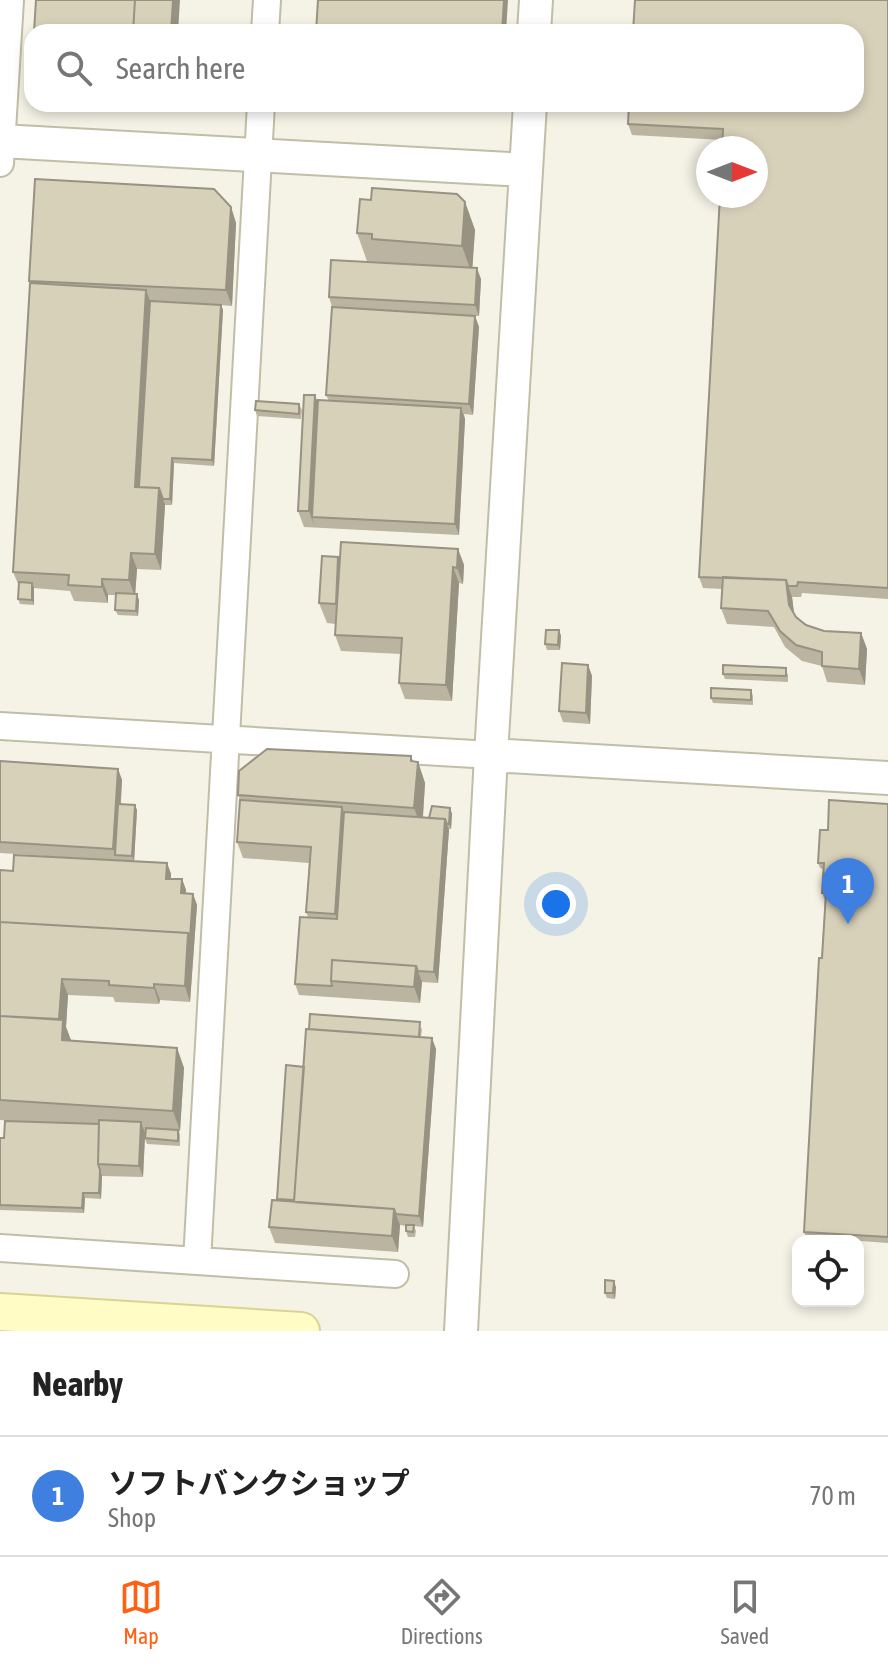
<!DOCTYPE html>
<html lang="en">
<head>
<meta charset="utf-8">
<style>
  :root { --surface:#fff; --page:#f6f6f6; --text:#222; --muted:#767676; --line:#e0e0e0; --accent:#ff6112 }
  body { margin:0; font-family:"Asap Condensed","Noto Sans JP",sans-serif; background:var(--page); color:var(--text) }
  .controls { position:absolute; right:24px; bottom:24px; display:grid; overflow:hidden; border-radius:16px; box-shadow:0 4px 12px #0003 }
  .controls button { width:72px; height:72px; display:grid; place-items:center; padding:0; border:0; border-bottom:2px solid var(--line); background:var(--surface); color:var(--text); font:40px sans-serif }
  .compass { position:absolute; left:696px; top:136px; width:72px; height:72px; border-radius:50%; background:var(--surface); box-shadow:0 4px 12px #0003; rotate:90deg }
  .you { position:absolute; left:556px; top:904px; width:28px; height:28px; margin:-20px; border:6px solid #fff; border-radius:50%; background:#1a73e8; box-shadow:0 0 0 12px #1a73e833 }
  .badge { display:grid; place-items:center; width:52px; height:52px; border-radius:50%; background:var(--accent); color:#fff; font-size:26px; font-weight:700 }
  .pin { position:absolute; translate:-50% -66px; filter:drop-shadow(0 2px 4px #0008) }
  .pin::after { content:''; position:absolute; top:42px; width:28px; height:24px; background:inherit; clip-path:polygon(0 0,100% 0,50% 100%) }
  .list { margin:0; padding:0; list-style:none }
  h2 { display:flex; justify-content:space-between; align-items:center; height:104px; margin:0; padding:0 32px; font-size:34px }
  h2 small { font-size:26px; font-weight:400; color:var(--muted) }
  .list li { display:grid; grid-template-columns:52px 1fr auto; gap:24px; align-items:center; box-sizing:border-box; height:120px; padding:0 32px; border-top:2px solid var(--line) }
  .list b { display:block; font-size:30px; white-space:nowrap }
  .list p { margin:0; font-size:26px; white-space:nowrap; color:var(--muted) }
  .list em { font-size:26px; font-style:normal; color:var(--muted) }
  .icon { flex:none; width:44px; height:44px; fill:none; stroke:currentColor; stroke-width:2; stroke-linecap:round; stroke-linejoin:round }
  .map { position:relative; flex:none; width:888px; height:1331px; overflow:hidden }
  .search { position:absolute; background:var(--surface); box-shadow:0 4px 12px #0003; left:24px; right:24px; top:24px; height:88px; display:flex; align-items:center; gap:20px; box-sizing:border-box; padding:0 28px; border-radius:24px; color:var(--muted); font-size:30px }
  .sheet { height:224px; background:var(--surface) }
  nav { display:flex; justify-content:space-around; align-items:center; box-sizing:border-box; height:112px; border-top:2px solid var(--line); background:var(--surface); font-size:22px; color:var(--muted) }
  nav a { display:grid; justify-items:center; gap:4px }
  nav .on { color:var(--accent) }
  .map>svg:first-child { display:block }
  .lines { fill:none; stroke-linecap:round; stroke-linejoin:round }
  .minor-casing { stroke:#c1bda7; stroke-width:30 }
  .tertiary-casing { stroke:#c1bda7; stroke-width:36 }
  .secondary-casing { stroke:#d9d490; stroke-width:40 }
  .minor { stroke:#fff; stroke-width:26 }
  .tertiary { stroke:#fff; stroke-width:32 }
  .secondary { stroke:#fffcc5; stroke-width:36 }
  .wall { fill:#bab4a0 }
  .shaded-wall { fill:#979282 }
  .building { fill:#d8d1ba; stroke:#979282; stroke-width:2 }
</style>
</head>
<body>
<div class="map">
<svg width="888" height="1331" viewBox="0 0 888 1331">
  <rect width="100%" height="100%" fill="#f5f3e6"/>
  <g class="lines">
    <defs>
      <path id="minor" d="M 265,32 L 267,0
        M 0,163 L 10,0
        M 0,726 L 491,755
        M 0,1248 L 395,1274
        M 197,1261 L 261,104"/>
      <path id="tertiary" d="M 534,32 L 536,0
        M 0,141 L 526,170
        M 491,755 L 530,104
        M 461,1331 L 491,755 L 888,778"/>
      <path id="secondary" d="M 0,1312 L 301,1331"/>
    </defs>
    <use href="#minor" class="minor-casing"/>
    <use href="#tertiary" class="tertiary-casing"/>
    <use href="#secondary" class="secondary-casing"/>
    <use href="#minor" class="minor"/>
    <use href="#tertiary" class="tertiary"/>
    <use href="#secondary" class="secondary"/>
  </g>
  <path class="wall" d="M 888,0 L 888,599 L 802,593 L 801,597 L 792,597 L 794,613 L 796,617 L 806,625 L 824,631 L 861,633 L 867,649 L 865,685 L 827,682 L 822,666 L 802,661 L 785,647 L 774,627 L 727,624 L 721,608 L 722,589 L 703,588 L 699,577 L 723,140 L 632,135 L 628,124 Z
    M 371,200 L 465,202 L 475,230 L 472,268 L 481,279 L 479,316 L 402,312 L 475,316 L 479,327 L 473,415 L 464,414 L 465,419 L 459,535 L 304,527 L 298,511 L 318,401 L 329,401 L 326,395 L 332,307 L 329,297 L 380,263 L 367,261 L 357,233 Z
    M 231,207 L 236,223 L 232,306 L 221,305 L 223,310 L 214,466 L 174,463 L 172,505 L 165,505 L 161,570 L 137,569 L 135,594 L 139,600 L 138,616 L 118,615 L 115,610 L 116,595 L 108,595 L 108,603 L 74,601 L 70,591 L 34,588 L 34,605 L 20,604 L 18,599 L 19,586 L 13,572 L 30,283 L 29,281 Z
    M 299,404 L 302,410 L 301,419 L 257,416 L 255,410 Z
    M 458,549 L 464,565 L 463,584 L 459,583 L 452,701 L 405,699 L 399,683 L 401,654 L 341,651 L 335,635 L 336,624 L 327,623 L 319,603 L 340,562 Z
    M 559,630 L 561,636 L 560,650 L 547,650 L 545,644 Z
    M 588,665 L 592,676 L 590,724 L 563,722 L 559,711 Z
    M 723,674 L 788,674 L 788,682 L 725,679 Z
    M 751,690 L 753,696 L 753,705 L 713,703 L 711,698 Z
    M 411,756 L 413,762 L 418,762 L 425,783 L 423,818 L 429,818 L 450,808 L 452,814 L 451,829 L 449,829 L 438,983 L 422,982 L 420,1003 L 299,995 L 295,984 L 308,917 L 306,912 L 309,863 L 243,858 L 237,842 L 240,800 L 238,795 Z
    M 0,761 L 118,769 L 122,780 L 121,804 L 137,810 L 134,862 L 0,853 Z
    M 888,804 L 888,1243 L 806,1237 L 804,1232 L 825,899 L 824,898 L 822,893 L 823,869 L 820,868 L 818,863 L 828,830 Z
    M 167,863 L 171,874 L 171,879 L 182,879 L 186,890 L 186,894 L 193,894 L 197,905 L 190,1002 L 160,1000 L 159,1004 L 115,1002 L 113,997 L 68,995 L 66,1027 L 71,1041 L 177,1048 L 184,1068 L 180,1131 L 179,1131 L 180,1135 L 180,1146 L 147,1144 L 145,1139 L 143,1177 L 102,1176 L 101,1199 L 85,1198 L 84,1213 L 0,1210 L 0,1138 L 4,1138 L 12,1121 L 0,1120 L 0,870 L 13,871 Z
    M 422,1028 L 421,1037 L 436,1049 L 423,1227 L 414,1226 L 416,1231 L 415,1237 L 408,1237 L 406,1231 L 406,1226 L 400,1225 L 398,1252 L 275,1243 L 269,1227 L 277,1201 L 304,1067 Z
    M 616,1287 L 615,1299 L 607,1298 L 605,1293 Z"/>
  <path class="shaded-wall" d="M 173,0 L 180,0 L 178,32 L 171,32 Z
    M 504,0 L 508,0 L 506,32 L 502,32 Z
    M 465,202 L 475,230 L 472,274 L 462,246 Z
    M 231,207 L 236,223 L 232,306 L 226,290 Z
    M 477,268 L 481,279 L 479,316 L 475,305 Z
    M 146,290 L 152,306 L 141,498 L 135,487 Z
    M 221,305 L 223,310 L 214,466 L 212,460 Z
    M 475,316 L 479,327 L 473,415 L 469,404 Z
    M 315,395 L 321,411 L 312,517 L 315,527 L 309,511 Z
    M 461,408 L 465,419 L 459,535 L 455,524 Z
    M 172,458 L 174,463 L 172,505 L 170,499 Z
    M 159,488 L 165,505 L 161,570 L 155,554 Z
    M 458,549 L 464,565 L 463,584 L 457,568 Z
    M 131,553 L 137,569 L 135,597 L 129,580 Z
    M 338,557 L 346,578 L 343,624 L 336,604 Z
    M 453,567 L 459,583 L 452,701 L 446,685 Z
    M 102,579 L 108,595 L 108,603 L 102,587 Z
    M 786,580 L 792,597 L 795,621 L 789,605 Z
    M 32,583 L 34,588 L 34,605 L 32,600 Z
    M 137,594 L 139,600 L 138,616 L 136,611 Z
    M 559,630 L 561,636 L 560,650 L 558,645 Z
    M 861,633 L 867,649 L 865,685 L 859,669 Z
    M 588,665 L 592,676 L 590,724 L 586,713 Z
    M 411,756 L 417,772 L 418,762 L 425,783 L 422,829 L 414,808 Z
    M 118,769 L 122,780 L 117,855 L 115,855 L 113,849 Z
    M 135,805 L 137,810 L 134,862 L 132,856 Z
    M 342,807 L 348,823 L 341,930 L 335,914 Z
    M 450,808 L 452,814 L 451,829 L 449,824 Z
    M 445,819 L 449,830 L 438,983 L 434,972 Z
    M 167,863 L 171,874 L 170,890 L 166,879 Z
    M 182,879 L 186,890 L 185,904 L 181,893 Z
    M 193,894 L 197,905 L 190,1002 L 185,986 L 188,933 Z
    M 416,966 L 422,982 L 420,1003 L 414,987 Z
    M 62,979 L 68,995 L 66,1027 L 71,1040 L 69,1061 L 62,1040 L 59,1021 Z
    M 154,984 L 160,1000 L 159,1004 L 154,988 Z
    M 432,1038 L 436,1049 L 423,1227 L 419,1216 Z
    M 177,1048 L 184,1068 L 180,1131 L 173,1111 Z
    M 141,1122 L 145,1133 L 143,1177 L 139,1166 Z
    M 100,1170 L 102,1176 L 101,1199 L 99,1193 Z
    M 83,1193 L 85,1198 L 84,1213 L 82,1208 Z
    M 394,1209 L 400,1225 L 398,1252 L 392,1236 Z
    M 614,1281 L 616,1287 L 615,1299 L 613,1293 Z"/>
  <path class="building" d="M 36,0 L 135,0 L 133,32 L 34,32 Z
    M 135,0 L 173,0 L 171,32 L 133,32 Z
    M 318,0 L 504,0 L 502,32 L 467,31 L 466,32 L 316,32 Z
    M 635,0 L 888,0 L 888,588 L 798,582 L 797,586 L 788,586 L 786,580 L 699,577 L 720,196 L 756,196 L 756,148 L 722,148 L 723,129 L 628,124 L 629,104 L 856,104 L 856,32 L 633,32 Z
    M 35,179 L 214,189 L 231,207 L 226,290 L 29,281 Z
    M 372,188 L 457,194 L 465,202 L 462,246 L 372,239 L 372,234 L 357,233 L 360,199 L 371,200 Z
    M 331,260 L 477,268 L 475,305 L 329,297 Z
    M 30,283 L 146,290 L 135,487 L 159,488 L 155,554 L 131,553 L 129,580 L 102,579 L 102,587 L 68,585 L 69,575 L 13,572 Z
    M 150,301 L 221,305 L 212,460 L 172,458 L 170,499 L 163,499 L 159,488 L 139,487 Z
    M 332,307 L 475,316 L 469,404 L 326,395 Z
    M 304,395 L 315,395 L 309,511 L 298,511 Z
    M 318,400 L 461,408 L 455,524 L 312,517 Z
    M 256,401 L 299,404 L 299,414 L 255,410 Z
    M 341,542 L 458,549 L 457,568 L 453,567 L 446,685 L 399,683 L 402,638 L 335,635 Z
    M 322,556 L 338,557 L 336,604 L 319,603 Z
    M 723,577 L 786,580 L 789,605 L 796,617 L 806,625 L 824,631 L 861,633 L 859,669 L 822,666 L 822,652 L 796,645 L 780,631 L 768,611 L 721,608 Z
    M 19,582 L 32,583 L 32,600 L 18,599 Z
    M 116,593 L 137,594 L 136,611 L 115,610 Z
    M 546,630 L 559,630 L 558,645 L 545,644 Z
    M 562,663 L 588,665 L 586,713 L 559,711 Z
    M 723,665 L 786,668 L 786,676 L 723,674 Z
    M 711,688 L 751,690 L 751,700 L 711,698 Z
    M 267,749 L 411,756 L 411,761 L 418,762 L 414,808 L 238,795 L 239,771 Z
    M 0,761 L 118,769 L 113,849 L 0,842 Z
    M 240,800 L 342,807 L 335,914 L 306,912 L 311,847 L 237,842 Z
    M 829,800 L 888,804 L 888,1237 L 804,1232 L 819,958 L 822,958 L 826,893 L 822,893 L 824,863 L 818,863 L 820,830 L 828,830 Z
    M 118,804 L 135,805 L 132,856 L 115,855 Z
    M 432,806 L 450,808 L 449,824 L 447,824 L 445,819 L 429,818 Z
    M 344,812 L 445,819 L 434,972 L 418,971 L 416,966 L 332,960 L 331,981 L 332,986 L 295,984 L 300,917 L 337,919 Z
    M 14,855 L 167,863 L 166,879 L 182,879 L 181,893 L 193,894 L 190,938 L 188,933 L 0,922 L 0,870 L 13,871 Z
    M 0,922 L 188,933 L 185,986 L 154,984 L 154,988 L 109,985 L 109,981 L 62,979 L 59,1019 L 0,1016 Z
    M 332,960 L 416,966 L 414,987 L 331,981 Z
    M 310,1014 L 420,1022 L 419,1037 L 309,1029 Z
    M 0,1016 L 63,1020 L 62,1040 L 177,1048 L 173,1111 L 0,1100 Z
    M 306,1029 L 432,1038 L 419,1216 L 396,1214 L 394,1209 L 294,1202 Z
    M 286,1065 L 304,1067 L 294,1200 L 277,1199 Z
    M 99,1120 L 141,1122 L 139,1166 L 98,1164 Z
    M 5,1121 L 99,1124 L 98,1164 L 100,1170 L 99,1193 L 83,1193 L 82,1208 L 0,1205 L 0,1138 L 4,1138 Z
    M 146,1128 L 178,1130 L 178,1141 L 145,1138 Z
    M 272,1200 L 394,1209 L 392,1236 L 269,1227 Z
    M 406,1225 L 414,1225 L 413,1232 L 406,1231 Z
    M 605,1280 L 614,1281 L 613,1293 L 605,1293 Z"/>
</svg>
<div class="controls">
<button><svg class="icon" aria-label="locate" viewBox="0 0 24 24"><circle cx="12" cy="12" r="6"/><path d="M12 2v4M12 18v4M2 12h4M18 12h4"/></svg></button>
</div>
<svg class="compass" viewBox="-18 -18 36 36"><path d="M0-13l5 13h-10z" fill="#e53935"/><path d="M0 13l5-13h-10z" fill="#767676"/></svg>
<div class="you"></div>
<div class="pin badge" style="left:848px;top:924px;background:#3f7fe0">1</div>
<div class="search"><svg class="icon" aria-label="search" viewBox="0 0 24 24"><circle cx="10" cy="10" r="6"/><path d="M15 15l6 6"/></svg>Search here</div>
</div>
<section class="sheet">
<h2>Nearby<small></small></h2>
<ul class="list">
<li><span class="badge" style="background:#3f7fe0">1</span><div><b>ソフトバンクショップ</b><p>Shop</p></div><em>70 m</em></li>
</ul>
</section>
<nav>
<a class="on"><svg class="icon" aria-label="map" viewBox="0 0 24 24"><path d="M3 6l6-2 6 2 6-2v14l-6 2-6-2-6 2zM9 4v14M15 6v14"/></svg>Map</a>
<a><svg class="icon" aria-label="directions" viewBox="0 0 24 24"><path d="M12 3l9 9-9 9-9-9zM9 14v-3h6M13 9l2 2-2 2"/></svg>Directions</a>
<a><svg class="icon" aria-label="saved" viewBox="0 0 24 24"><path d="M7 4h10v16l-5-4-5 4z"/></svg>Saved</a>
</nav>
</body>
</html>
